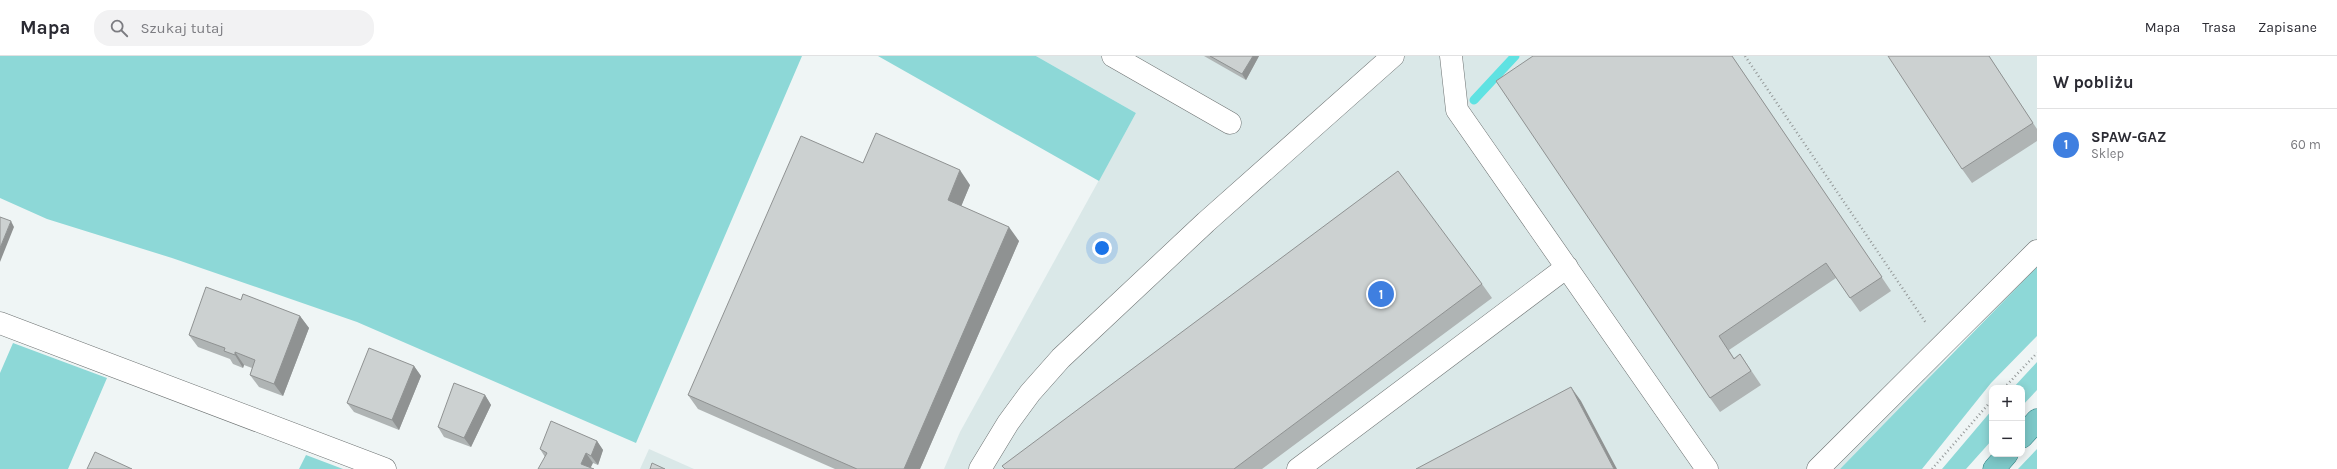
<!DOCTYPE html>
<html lang="pl">
<head>
<meta charset="utf-8">
<style>
  :root { --surface:#fff; --page:#f2f2f3; --text:#2b2b33; --muted:#7c7c81; --line:#e1e1e2; --accent:#bc408f }
  body { margin:0; font-family:Karla,sans-serif; background:var(--page); color:var(--text) }
  .controls { position:absolute; right:12px; bottom:12px; display:grid; overflow:hidden; border-radius:8px; box-shadow:0 2px 10px #0003 }
  .controls button { width:36px; height:36px; display:grid; place-items:center; padding:0; border:0; border-bottom:1px solid var(--line); background:var(--surface); color:var(--text); font:20px sans-serif }
  .you { position:absolute; left:1102px; top:192px; width:14px; height:14px; margin:-10px; border:3px solid #fff; border-radius:50%; background:#1a73e8; box-shadow:0 0 0 6px #1a73e833 }
  .badge { display:grid; place-items:center; width:26px; height:26px; border-radius:50%; background:var(--accent); color:#fff; font-size:13px; font-weight:700 }
  .pin { position:absolute; translate:-50% -50%; border:2px solid #fff; box-shadow:0 1px 4px #0006 }
  .list { margin:0; padding:0; list-style:none }
  h2 { display:flex; justify-content:space-between; align-items:center; height:52px; margin:0; padding:0 16px; font-size:17px }
  h2 small { font-size:13px; font-weight:400; color:var(--muted) }
  .list li { display:grid; grid-template-columns:26px 1fr auto; gap:12px; align-items:center; box-sizing:border-box; height:72px; padding:0 16px; border-top:1px solid var(--line) }
  .list b { display:block; font-size:15px; white-space:nowrap }
  .list p { margin:0; font-size:13px; white-space:nowrap; color:var(--muted) }
  .list em { font-size:13px; font-style:normal; color:var(--muted) }
  .icon { flex:none; width:22px; height:22px; fill:none; stroke:currentColor; stroke-width:2; stroke-linecap:round; stroke-linejoin:round }
  .map { position:relative; flex:none; width:2037px; height:413px; overflow:hidden }
  header { display:flex; align-items:center; gap:24px; box-sizing:border-box; height:56px; padding:0 20px; background:var(--surface); border-bottom:1px solid var(--line) }
  header strong { font-size:19px }
  nav { display:flex; gap:22px; margin-inline-start:auto; font-size:14px }
  .search { width:280px; height:36px; background:var(--page); display:flex; align-items:center; gap:10px; box-sizing:border-box; padding:0 14px; border-radius:16px; color:var(--muted); font-size:15px }
  main { display:flex }
  aside { flex:1; background:var(--surface) }
  .map>svg:first-child { display:block }
  .built { fill:#dae8e8 }
  .green { fill:#8dd8d7 }
  .lines { fill:none; stroke-linecap:round; stroke-linejoin:round }
  .stream { stroke:#5fe2e2; stroke-width:9 }
  .minor-casing { stroke:#6c7171; stroke-width:23 }
  .major-casing { stroke:#28797a; stroke-width:23 }
  .path { stroke:#939797; stroke-width:2.5; stroke-dasharray:1 3; stroke-linecap:butt }
  .minor { stroke:#fff; stroke-width:22 }
  .major { stroke:#7dc8c8; stroke-width:22 }
  .wall { fill:#afb4b4 }
  .shaded-wall { fill:#8f9292 }
  .building { fill:#ccd1d1; stroke:#8f9292 }
</style>
</head>
<body>
<header>
<strong>Mapa</strong>
<div class="search"><svg class="icon" aria-label="search" viewBox="0 0 24 24"><circle cx="10" cy="10" r="6"/><path d="M15 15l6 6"/></svg>Szukaj tutaj</div>
<nav><a>Mapa</a><a>Trasa</a><a>Zapisane</a></nav>
</header>
<main>
<div class="map">
<svg width="2037" height="413" viewBox="0 0 2037 413">
  <rect width="100%" height="100%" fill="#eff5f5"/>
  <path class="built" d="M 1036,0 L 2037,0 L 2037,193 L 1937,313 L 1840,413 L 944,413 L 960,376 L 1136,57 Z
    M 649,393 L 694,413 L 640,413 Z"/>
  <path class="green" d="M 0,0 L 802,0 L 636,387 L 357,266 L 172,202 L 47,163 L 0,142 Z
    M 878,0 L 1036,0 L 1136,57 L 1099,125 Z
    M 2037,211 L 2037,280 L 1991,327 L 1922,413 L 1840,413 Z
    M 13,287 L 107,322 L 68,413 L 0,413 L 0,317 Z
    M 2037,306 L 2037,334 L 2022,350 L 2022,332 L 2013,332 Z
    M 1992,354 L 1992,384 L 1966,413 L 1942,413 Z
    M 2037,393 L 2037,413 L 2018,413 Z
    M 306,399 L 343,413 L 299,413 Z"/>
  <g class="lines">
    <path class="stream" d="M 1474,44 L 1515,0"/>
    <defs>
      <path id="minor" d="M 1113,0 L 1230,67
        M 1451,0 L 1457,54 L 1707,413
        M 0,267 L 385,413
        M 980,413 L 1008,367 L 1030,337 L 1061,302 L 1206,166 L 1393,0
        M 1298,413 L 1567,211
        M 1818,413 L 2037,195"/>
      <path id="major" d="M 2022,381 L 2037,364
        M 1994,413 L 2007,398"/>
    </defs>
    <use href="#minor" class="minor-casing"/>
    <use href="#major" class="major-casing"/>
    <path class="path" d="M 1745,0 L 1926,267
      M 2004,332 L 2037,297
      M 1932,413 L 1992,344"/>
    <use href="#minor" class="minor"/>
    <use href="#major" class="major"/>
  </g>
  <path class="wall" d="M 1204,0 L 1259,0 L 1246,24 Z
    M 1732,0 L 1891,235 L 1860,256 L 1836,222 L 1729,294 L 1734,302 L 1740,298 L 1761,329 L 1720,356 L 1710,342 Z
    M 1989,0 L 2037,73 L 2037,85 L 1972,127 L 1962,113 Z
    M 863,107 L 970,129 L 961,150 L 1019,185 L 920,413 L 835,413 L 698,353 L 688,339 Z
    M 1482,228 L 1492,242 L 1262,413 L 1005,413 Z
    M 241,244 L 300,260 L 309,272 L 283,340 L 259,331 L 250,319 L 252,312 L 244,309 L 243,312 L 233,308 L 230,303 L 198,291 L 189,279 Z
    M 414,310 L 421,320 L 399,374 L 354,356 L 347,347 Z
    M 485,339 L 491,349 L 471,391 L 444,381 L 438,371 Z
    M 597,385 L 603,394 L 598,409 L 593,407 L 545,401 L 540,393 Z"/>
  <path class="shaded-wall" d="M 1253,0 L 1259,0 L 1246,24 L 1242,18 Z
    M 960,114 L 970,129 L 958,158 L 948,144 Z
    M 11,165 L 14,171 L 0,206 L 0,192 Z
    M 1009,171 L 1019,185 L 920,413 L 904,413 Z
    M 300,260 L 309,272 L 283,340 L 274,328 Z
    M 235,296 L 244,309 L 243,312 L 235,299 Z
    M 414,310 L 421,320 L 399,374 L 392,364 Z
    M 1571,331 L 1581,345 L 1617,413 L 1614,413 Z
    M 485,339 L 491,349 L 471,391 L 464,382 Z
    M 597,385 L 603,394 L 598,409 L 591,400 Z
    M 586,397 L 593,407 L 590,413 L 581,408 Z"/>
  <path class="building" d="M 1210,0 L 1253,0 L 1242,18 Z
    M 1533,0 L 1732,0 L 1882,221 L 1850,242 L 1826,207 L 1719,280 L 1734,303 L 1740,298 L 1751,315 L 1710,342 L 1496,25 Z
    M 1888,0 L 1989,0 L 2033,67 L 1962,113 Z
    M 876,77 L 960,114 L 948,144 L 1009,171 L 904,413 L 857,413 L 688,339 L 801,80 L 863,107 Z
    M 1398,115 L 1482,228 L 1234,413 L 1005,413 L 1002,410 Z
    M 0,161 L 11,165 L 0,192 Z
    M 206,231 L 241,244 L 243,238 L 300,260 L 274,328 L 250,319 L 255,304 L 235,296 L 235,299 L 224,295 L 225,292 L 189,279 Z
    M 369,292 L 414,310 L 392,364 L 347,347 Z
    M 454,327 L 485,339 L 464,382 L 438,371 Z
    M 1571,331 L 1614,413 L 1416,413 Z
    M 551,365 L 597,385 L 591,400 L 586,397 L 581,408 L 594,413 L 538,413 L 547,397 L 540,393 Z
    M 95,396 L 132,413 L 87,413 Z
    M 652,407 L 665,413 L 650,413 Z"/>
</svg>
<div class="controls">
<button>+</button>
<button>−</button>
</div>
<div class="you"></div>
<div class="pin badge" style="left:1381px;top:238px;background:#3f7fe0">1</div>
</div>
<aside>
<h2>W pobliżu<small></small></h2>
<ul class="list">
<li><span class="badge" style="background:#3f7fe0">1</span><div><b>SPAW-GAZ</b><p>Sklep</p></div><em>60 m</em></li>
</ul>
</aside>
</main>
</body>
</html>
